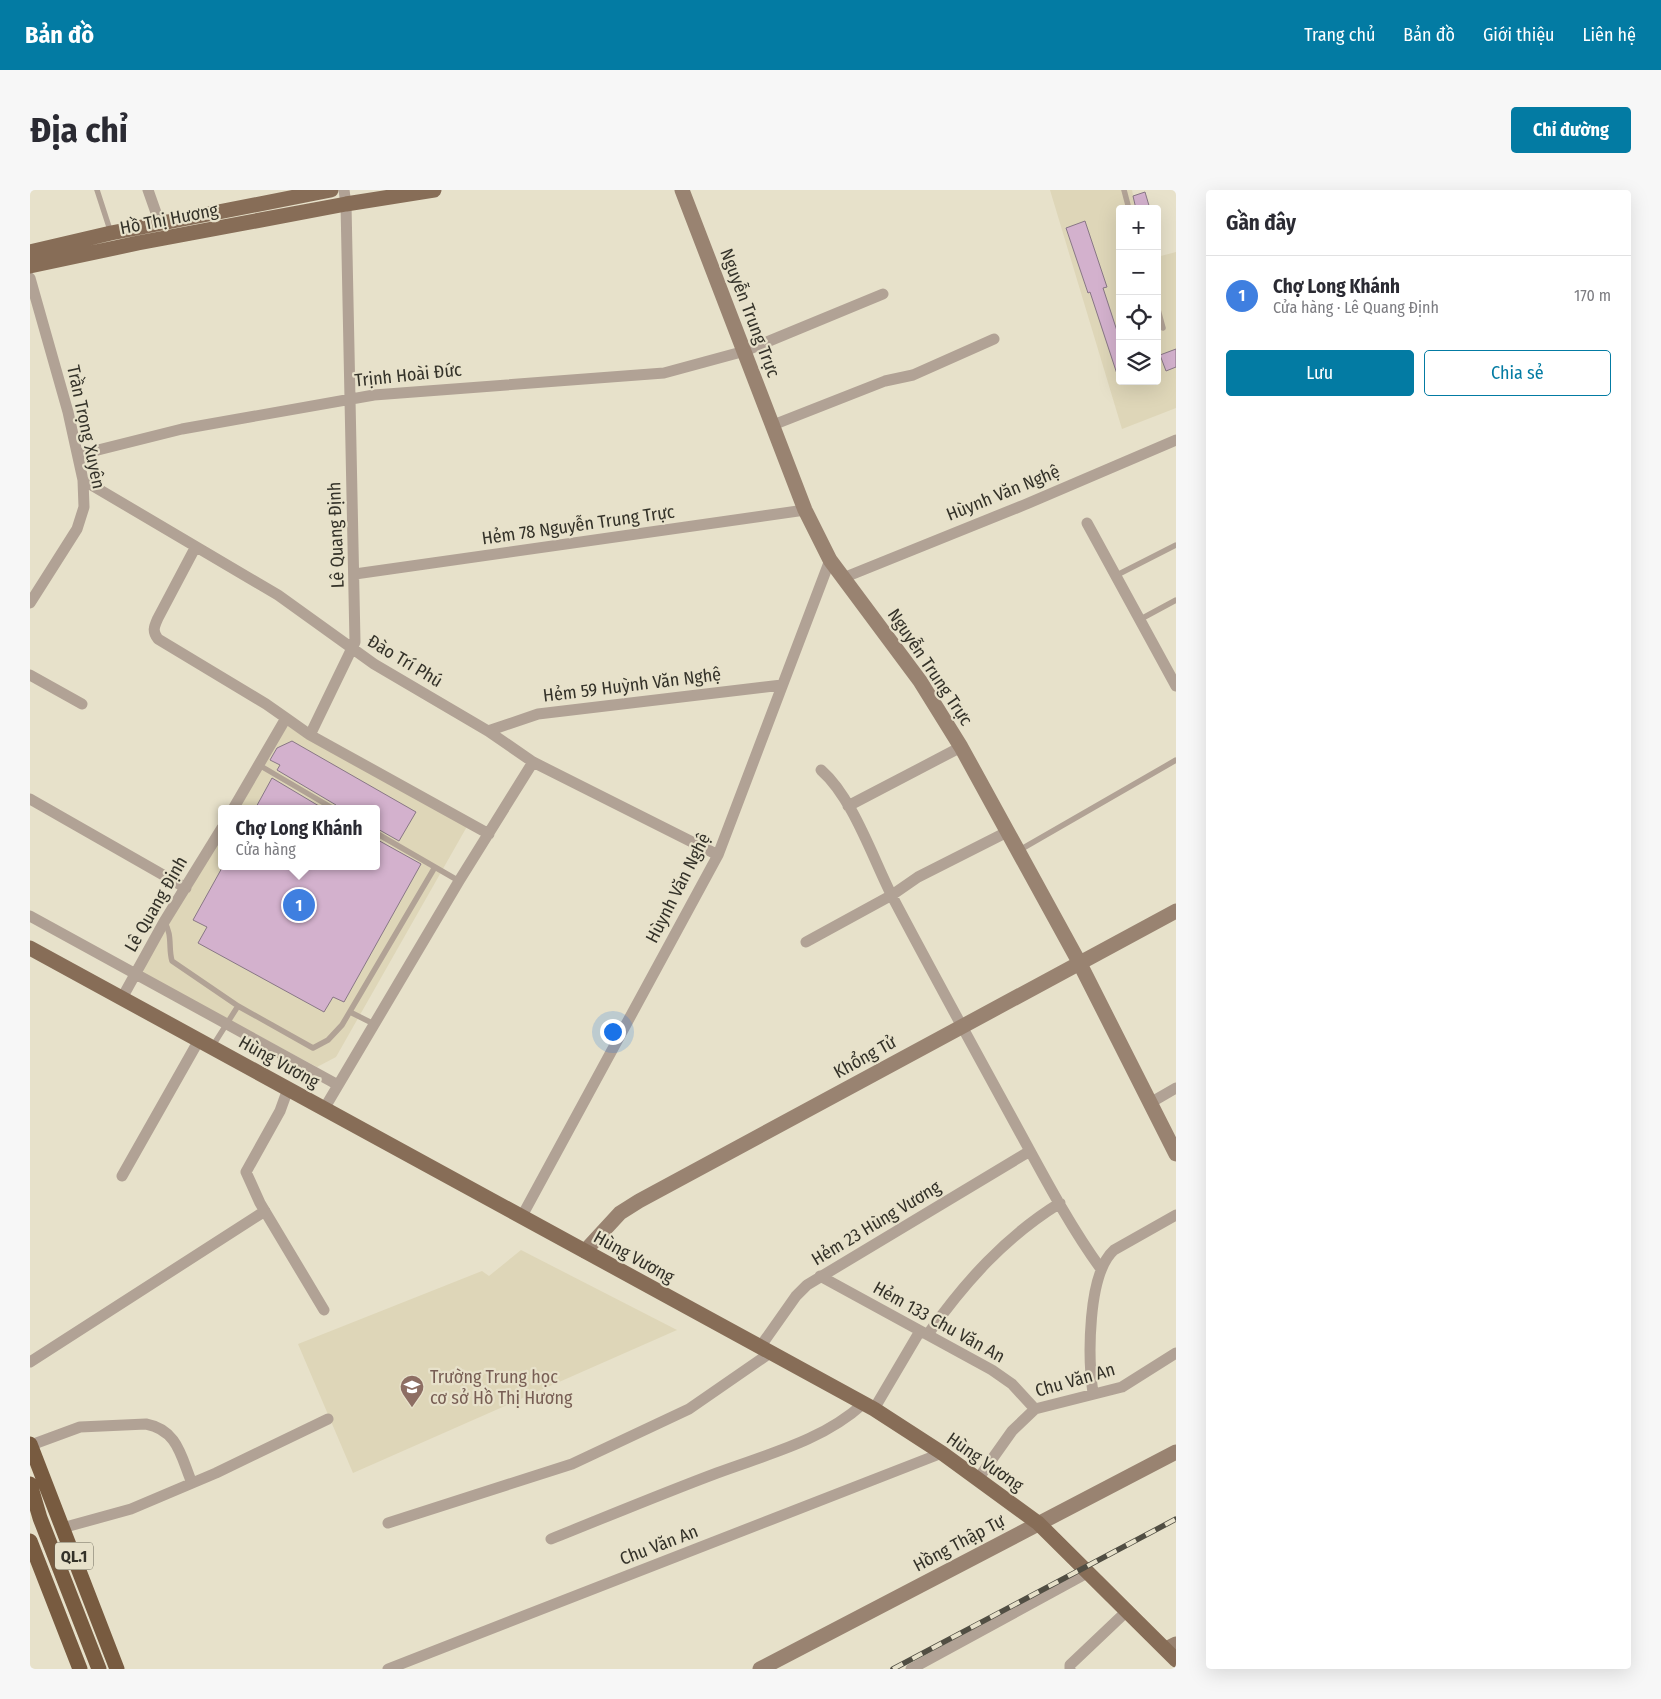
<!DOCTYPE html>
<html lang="vi">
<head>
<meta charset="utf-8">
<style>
  :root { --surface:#fff; --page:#f7f7f7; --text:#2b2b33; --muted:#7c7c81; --line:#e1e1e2; --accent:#037ba3 }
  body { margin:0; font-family:"Fira Sans Condensed",sans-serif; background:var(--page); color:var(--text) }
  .controls { position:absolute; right:15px; top:15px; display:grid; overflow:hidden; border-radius:5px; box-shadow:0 5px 20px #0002 }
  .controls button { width:45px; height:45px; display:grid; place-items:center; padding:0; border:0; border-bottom:1px solid var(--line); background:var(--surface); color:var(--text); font:25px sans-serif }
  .you { position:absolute; left:582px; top:841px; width:18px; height:18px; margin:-12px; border:4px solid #fff; border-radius:50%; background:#1a73e8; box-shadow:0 0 0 8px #1a73e833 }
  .badge { display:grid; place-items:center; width:32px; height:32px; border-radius:50%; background:var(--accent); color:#fff; font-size:16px; font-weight:700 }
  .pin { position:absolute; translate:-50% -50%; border:2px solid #fff; box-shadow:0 1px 5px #0006 }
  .popup { position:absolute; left:188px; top:615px; width:162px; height:65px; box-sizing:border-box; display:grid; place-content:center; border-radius:5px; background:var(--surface); filter:drop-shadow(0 1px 4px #0005); font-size:16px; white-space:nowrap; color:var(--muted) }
  .popup b { font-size:19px; color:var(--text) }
  .popup::after { content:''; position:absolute; left:50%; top:100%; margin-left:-10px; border:10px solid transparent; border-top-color:var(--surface) }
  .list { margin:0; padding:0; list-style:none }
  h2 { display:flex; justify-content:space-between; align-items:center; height:65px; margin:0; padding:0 20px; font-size:21px }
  h2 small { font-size:16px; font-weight:400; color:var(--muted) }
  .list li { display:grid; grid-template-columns:32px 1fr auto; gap:15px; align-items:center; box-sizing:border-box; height:80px; padding:0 20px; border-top:1px solid var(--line) }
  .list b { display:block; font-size:19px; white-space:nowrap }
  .list p { margin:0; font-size:16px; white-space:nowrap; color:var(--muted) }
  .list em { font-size:16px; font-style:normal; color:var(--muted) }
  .actions { display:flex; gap:10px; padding:15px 20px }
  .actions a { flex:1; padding:11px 0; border:1px solid var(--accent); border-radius:5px; text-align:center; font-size:18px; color:var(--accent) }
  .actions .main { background:var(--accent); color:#fff }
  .icon { flex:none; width:28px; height:28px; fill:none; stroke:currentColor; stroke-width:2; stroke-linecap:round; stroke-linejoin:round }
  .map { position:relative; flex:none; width:1146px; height:1479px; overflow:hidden; border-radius:5px }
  header { display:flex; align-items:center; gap:30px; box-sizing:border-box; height:70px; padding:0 25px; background:var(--accent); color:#fff }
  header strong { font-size:24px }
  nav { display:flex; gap:28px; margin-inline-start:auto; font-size:18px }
  .intro { display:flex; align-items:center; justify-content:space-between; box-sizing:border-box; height:120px; padding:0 30px }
  h1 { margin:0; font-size:35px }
  .button { padding:12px 22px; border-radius:5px; background:var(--accent); color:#fff; font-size:18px; font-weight:700 }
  main { display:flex; gap:30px; padding:0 30px }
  aside { flex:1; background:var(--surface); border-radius:5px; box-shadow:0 5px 20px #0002 }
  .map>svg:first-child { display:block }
  .built { fill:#ded6b8 }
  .building { fill:#d3b1cd; stroke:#887785 }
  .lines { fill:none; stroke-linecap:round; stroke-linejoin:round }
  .lane { stroke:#b1a295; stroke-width:5.5 }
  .street { stroke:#b1a295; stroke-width:11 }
  .secondary { stroke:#998371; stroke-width:15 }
  .primary { stroke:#876d57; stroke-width:15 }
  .highway { stroke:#785b40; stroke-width:15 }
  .rail-casing { stroke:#514e43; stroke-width:5.5 }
  .rail { stroke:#e7e1ca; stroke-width:4; stroke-dasharray:11; stroke-linecap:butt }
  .labels { text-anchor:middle; stroke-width:4.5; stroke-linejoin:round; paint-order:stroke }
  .shield { fill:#e7e1ca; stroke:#6a6659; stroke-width:1 }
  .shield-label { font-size:16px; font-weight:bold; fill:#343229 }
  .street-label { font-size:18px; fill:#343229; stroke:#e7e1ca }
  .education-label { font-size:18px; fill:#785e54; stroke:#e7e1ca; text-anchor:start }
</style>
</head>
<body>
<header>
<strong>Bản đồ</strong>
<nav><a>Trang chủ</a><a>Bản đồ</a><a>Giới thiệu</a><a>Liên hệ</a></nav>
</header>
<div class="intro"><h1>Địa chỉ</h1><a class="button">Chỉ đường</a></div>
<main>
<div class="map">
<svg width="1146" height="1479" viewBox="0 0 1146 1479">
  <rect width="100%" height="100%" fill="#e7e1ca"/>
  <path class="built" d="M 1020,0 L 1102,0 L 1106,19 L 1090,19 L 1090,191 L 1127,191 L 1127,67 L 1146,62 L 1146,218 L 1092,239 Z
    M 258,535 L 439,633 L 306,867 L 287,877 L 113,784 L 115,762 L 191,641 L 192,676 L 346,676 L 346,619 L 205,619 Z
    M 491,1060 L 647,1140 L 323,1283 L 268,1154 L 452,1081 L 459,1086 Z"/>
  <path class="building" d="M 1115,2 L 1120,19 L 1106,19 L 1103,6 Z
    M 1055,31 L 1077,97 L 1073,98 L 1090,150 L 1090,186 L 1088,187 L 1060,102 L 1058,103 L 1036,38 Z
    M 1146,159 L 1146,177 L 1136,181 L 1130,165 Z
    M 262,551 L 386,622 L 369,651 L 346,638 L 346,619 L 309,619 L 306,615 L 247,580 L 250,575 L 240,570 L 247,558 Z
    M 242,588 L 294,619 L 225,619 Z
    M 346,649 L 391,674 L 314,812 L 303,807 L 294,822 L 168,753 L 177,737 L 163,730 L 193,676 L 346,676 Z"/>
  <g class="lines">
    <path class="lane" d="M 67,0 L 81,43
      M 1094,0 L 1099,19
      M 1127,116 L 1133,138
      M 1085,386 L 1146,355
      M 1109,430 L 1146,410
      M 229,575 L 304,619
      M 346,643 L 429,691
      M 988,661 L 1146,570
      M 134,732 C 143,744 138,758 142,771 L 208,816 L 283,858 L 298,850 L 312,835 L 405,677
      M 320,822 L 344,834
      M 182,857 L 208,816"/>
    <path class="street" d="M 118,0 L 130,34
      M 0,88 L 38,222 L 53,290 L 54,317 L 47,339 L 0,413
      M 743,235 L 855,191 L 883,185 L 964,149
      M 48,265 L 152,239 L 344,205 L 634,183 L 715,161 L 853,104
      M 53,290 L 248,405 L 344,474 L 458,541 L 503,572 L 688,665
      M 1057,333 L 1146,496
      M 165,358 L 128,428 C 124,437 122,441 128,449 L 236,514 L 256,528
      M 325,384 L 775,320
      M 813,388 L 994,315 L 1146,250
      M 0,485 L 52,514
      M 458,541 L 508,524 L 752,495
      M 280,545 L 459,644
      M 791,580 C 823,608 843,669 863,708 C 902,782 942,855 982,928 C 1010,979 1037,1032 1071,1079
      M 0,609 L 156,698
      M 818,616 L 931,557
      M 203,619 L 256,528 L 280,545 L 325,452 L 316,14 L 314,0
      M 0,726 L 308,895
      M 776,752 L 862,705 L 888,687 L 977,642
      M 92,808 L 134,732 L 192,638
      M 258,899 L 250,921 L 216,982 L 230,1013 L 294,1120
      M 1120,913 L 1146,898
      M 294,919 L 429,691 L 503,572
      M 92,986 L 169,850
      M 492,1026 L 688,665 L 800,370
      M 790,1086 L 962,1180 L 982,1194 L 1005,1219
      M 898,1144 C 935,1092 975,1047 1030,1013
      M 730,1157 L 766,1106 L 777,1095 L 1000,961
      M 0,1172 L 235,1021
      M 1063,1203 C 1058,1169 1057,1084 1084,1060 L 1146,1025
      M 844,1219 L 890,1141
      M 1,1255 L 50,1237 L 116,1234 C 148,1240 151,1267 162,1293
      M 948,1289 L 982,1241 L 1005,1219 L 1092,1197 L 1146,1163
      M 358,1333 L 542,1274 L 659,1219 L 740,1163
      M 32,1338 L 101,1319 L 186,1283 L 298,1229
      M 521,1349 C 576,1327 631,1304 687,1283 C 738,1264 792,1251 833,1214
      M 358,1479 L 912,1263
      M 881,1479 L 1059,1382
      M 1040,1479 L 1040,1475 L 1098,1420"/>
    <path class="secondary" d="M 652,0 L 775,320 L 800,370 L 890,491 L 931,557 L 1049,772 L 1146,964
      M 555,1061 L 590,1023 L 609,1011 L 1146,721
      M 1136,1459 L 1146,1454
      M 730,1479 L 1146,1262"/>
    <path class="primary" d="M 0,62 L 81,43 L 301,0
      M 0,76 L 108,53 L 316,14 L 404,0
      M 0,758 L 844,1219 L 912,1263 L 1008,1333 L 1146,1470"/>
    <path class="highway" d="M 0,1254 L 87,1479
      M 0,1294 L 10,1328 L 69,1479
      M 0,1351 L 50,1479"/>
    <defs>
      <path id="rail" d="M 863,1479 L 1146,1329"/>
    </defs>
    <use href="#rail" class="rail-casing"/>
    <use href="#rail" class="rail"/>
  </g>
  <defs>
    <symbol id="school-pin" viewBox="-11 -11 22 30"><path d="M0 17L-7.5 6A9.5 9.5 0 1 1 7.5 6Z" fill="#8d6e63" stroke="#e7e1ca"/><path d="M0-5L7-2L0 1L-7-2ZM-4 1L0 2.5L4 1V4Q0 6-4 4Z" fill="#fff"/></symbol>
  </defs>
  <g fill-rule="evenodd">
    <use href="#school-pin" x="368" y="1183" width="28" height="38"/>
  </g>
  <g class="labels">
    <rect class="shield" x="25" y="1352.5" width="38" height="27" rx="4"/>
    <g class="shield-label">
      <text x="44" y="1372">QL.1</text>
    </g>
    <g class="street-label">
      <text transform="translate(139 29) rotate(-11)" y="6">Hồ Thị Hương</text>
      <text transform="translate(720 123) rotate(69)" y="6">Nguyễn Trung Trực</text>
      <text transform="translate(378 185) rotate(-6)" y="6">Trịnh Hoài Đức</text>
      <text transform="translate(56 237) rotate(78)" y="6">Trần Trọng Xuyên</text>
      <text transform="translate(973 303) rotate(-22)" y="6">Hùynh Văn Nghệ</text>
      <text transform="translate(548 335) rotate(-8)" y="6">Hẻm 78 Nguyễn Trung Trực</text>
      <text transform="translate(306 345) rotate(-92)" y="6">Lê Quang Định</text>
      <text transform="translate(375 471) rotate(31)" y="6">Đào Trí Phú</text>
      <text transform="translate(900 477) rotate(56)" y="6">Nguyễn Trung Trực</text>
      <text transform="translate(602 495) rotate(-7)" y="6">Hẻm 59 Huỳnh Văn Nghệ</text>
      <text transform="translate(648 698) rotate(-63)" y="6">Hùynh Văn Nghệ</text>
      <text transform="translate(126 714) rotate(-60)" y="6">Lê Quang Định</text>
      <text transform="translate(835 867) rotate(-29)" y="6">Khổng Tử</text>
      <text transform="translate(249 872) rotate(29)" y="6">Hùng Vương</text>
      <text transform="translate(846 1033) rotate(-31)" y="6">Hẻm 23 Hùng Vương</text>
      <text transform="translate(604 1067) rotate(29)" y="6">Hùng Vương</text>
      <text transform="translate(909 1132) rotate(29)" y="6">Hẻm 133 Chu Văn An</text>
      <text transform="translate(1045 1190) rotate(-16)" y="6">Chu Văn An</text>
      <text transform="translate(955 1272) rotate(35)" y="6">Hùng Vương</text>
      <text transform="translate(929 1353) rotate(-28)" y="6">Hồng Thập Tự</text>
      <text transform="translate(629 1355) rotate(-21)" y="6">Chu Văn An</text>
    </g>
    <g class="education-label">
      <text x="400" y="1193">Trường Trung học<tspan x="400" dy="21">cơ sở Hồ Thị Hương</tspan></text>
    </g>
  </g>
</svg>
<div class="controls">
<button>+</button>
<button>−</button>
<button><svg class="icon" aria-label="locate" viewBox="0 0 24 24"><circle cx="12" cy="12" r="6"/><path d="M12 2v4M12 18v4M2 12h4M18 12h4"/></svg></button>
<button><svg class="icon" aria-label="layers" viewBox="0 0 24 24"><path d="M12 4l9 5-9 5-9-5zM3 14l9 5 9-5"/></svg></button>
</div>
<div class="you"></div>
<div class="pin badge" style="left:269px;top:715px;background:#3f7fe0">1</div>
<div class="popup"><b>Chợ Long Khánh</b>Cửa hàng</div>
</div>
<aside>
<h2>Gần đây<small></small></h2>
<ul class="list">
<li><span class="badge" style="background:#3f7fe0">1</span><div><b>Chợ Long Khánh</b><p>Cửa hàng · Lê Quang Định</p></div><em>170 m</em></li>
</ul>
<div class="actions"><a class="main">Lưu</a><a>Chia sẻ</a></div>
</aside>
</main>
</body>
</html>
